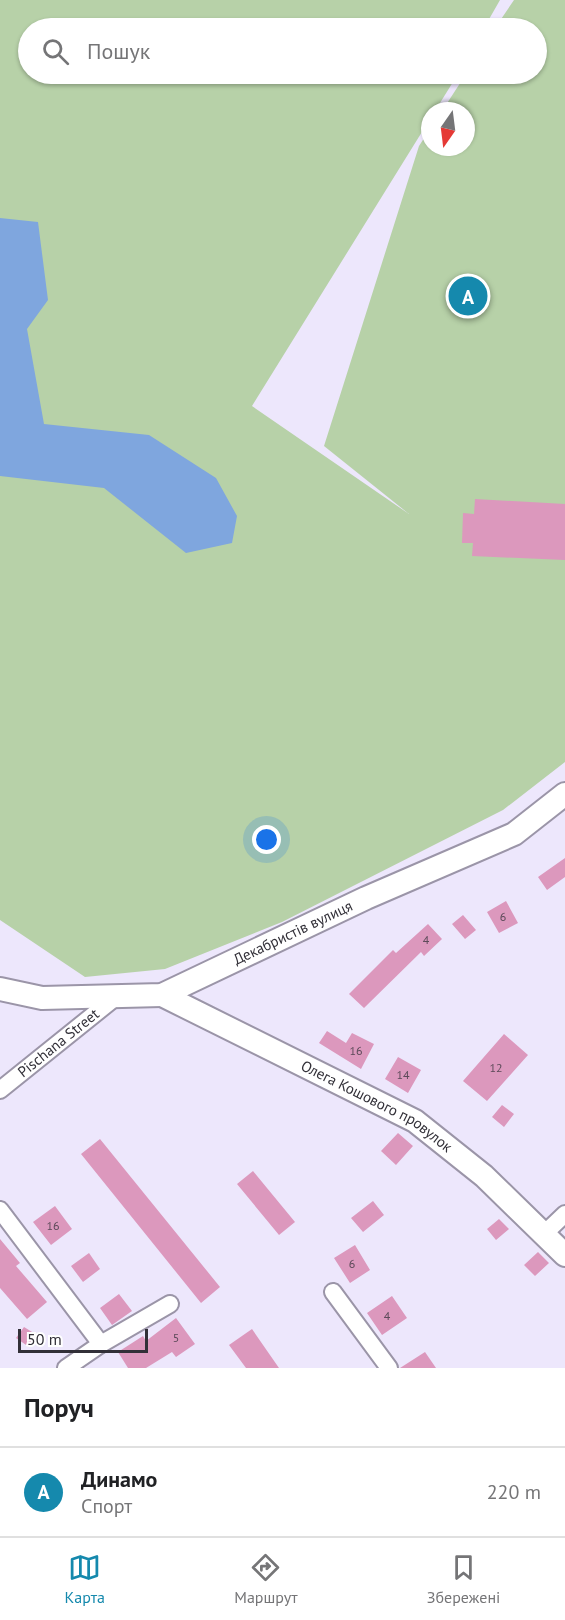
<!DOCTYPE html>
<html lang="uk">
<head>
<meta charset="utf-8">
<style>
  :root { --surface:#fff; --page:#f6f6f6; --text:#202124; --muted:#757577; --line:#e0e0e0; --accent:#1589ad }
  body { margin:0; font-family:"PT Sans",sans-serif; background:var(--page); color:var(--text) }
  .compass { position:absolute; left:421px; top:102px; width:54px; height:54px; border-radius:50%; background:var(--surface); box-shadow:0 2px 4px #0004; rotate:194deg }
  .scale { position:absolute; left:18px; bottom:15px; width:130px; box-sizing:border-box; padding-left:6px; border:3px solid #323038; border-top:0; font-size:16px; line-height:21px; white-space:nowrap; color:#323038; -webkit-text-stroke:4px #fff; paint-order:stroke }
  .you { position:absolute; left:267px; top:840px; width:21px; height:21px; margin:-15px; border:4px solid #fff; border-radius:50%; background:#1a73e8; box-shadow:0 0 0 9px #1a73e833 }
  .badge { display:grid; place-items:center; width:39px; height:39px; border-radius:50%; background:var(--accent); color:#fff; font-size:20px; font-weight:700 }
  .pin { position:absolute; translate:-50% -50%; border:3px solid #fff; box-shadow:0 2px 6px #0006 }
  .list { margin:0; padding:0; list-style:none }
  h2 { display:flex; justify-content:space-between; align-items:center; height:78px; margin:0; padding:0 24px; font-size:26px }
  h2 small { font-size:20px; font-weight:400; color:var(--muted) }
  .list li { display:grid; grid-template-columns:39px 1fr auto; gap:18px; align-items:center; box-sizing:border-box; height:90px; padding:0 24px; border-top:2px solid var(--line) }
  .list b { display:block; font-size:22px; white-space:nowrap }
  .list p { margin:0; font-size:20px; white-space:nowrap; color:var(--muted) }
  .list em { font-size:20px; font-style:normal; color:var(--muted) }
  .icon { flex:none; width:33px; height:33px; fill:none; stroke:currentColor; stroke-width:2; stroke-linecap:round; stroke-linejoin:round }
  .map { position:relative; flex:none; width:565px; height:1368px; overflow:hidden }
  .search { position:absolute; background:var(--surface); box-shadow:0 2px 4px #0004; left:18px; right:18px; top:18px; height:66px; display:flex; align-items:center; gap:15px; box-sizing:border-box; padding:0 21px; border-radius:33px; color:var(--muted); font-size:22px }
  .sheet { height:168px; background:var(--surface) }
  nav { display:flex; justify-content:space-around; align-items:center; box-sizing:border-box; height:84px; border-top:2px solid var(--line); background:var(--surface); font-size:16px; color:var(--muted) }
  nav a { display:grid; justify-items:center; gap:3px }
  nav .on { color:var(--accent) }
  .map>svg:first-child { display:block }
  .green { fill:#b7d1a8 }
  .water { fill:#7fa6de }
  .building { fill:#dc98bd }
  .lines { fill:none; stroke-linecap:round; stroke-linejoin:round }
  .street-casing { stroke:#9b95a8; stroke-width:20 }
  .secondary-casing { stroke:#9b95a8; stroke-width:26 }
  .street { stroke:#fff; stroke-width:16 }
  .secondary { stroke:#fff; stroke-width:22 }
  .labels { text-anchor:middle; stroke-width:5; stroke-linejoin:round; paint-order:stroke }
  .number-label { font-size:12px; fill:#5c4a59 }
  .street-label { font-size:15px; fill:#323038; stroke:#fff }
</style>
</head>
<body>
<div class="map">
<svg width="565" height="1368" viewBox="0 0 565 1368">
  <rect width="100%" height="100%" fill="#ede7fc"/>
  <path class="green" d="M 0,0 L 500,0 L 484,28 L 28,28 L 28,74 L 458,74 L 435,111 L 430,111 L 430,119 L 252,406 L 409,514 L 324,446 L 419,146 L 430,129 L 430,147 L 466,147 L 466,111 L 442,111 L 466,74 L 536,74 L 536,28 L 495,28 L 514,0 L 565,0 L 565,762 L 503,810 L 282,922 L 165,969 L 85,977 L 0,920 Z"/>
  <path class="water" d="M 0,218 L 38,222 L 48,300 L 27,329 L 44,424 L 149,435 L 216,478 L 237,516 L 232,543 L 186,553 L 104,488 L 0,476 Z"/>
  <path class="building" d="M 475,499 L 565,504 L 565,560 L 472,556 L 473,543 L 462,543 L 463,513 L 474,514 Z
    M 565,858 L 565,877 L 547,890 L 538,877 Z
    M 506,901 L 518,923 L 499,933 L 487,912 Z
    M 463,915 L 476,930 L 465,939 L 452,924 Z
    M 428,924 L 442,939 L 424,956 L 421,952 L 364,1008 L 349,994 L 393,950 L 396,953 Z
    M 327,1031 L 346,1043 L 352,1033 L 374,1044 L 361,1069 L 319,1043 Z
    M 504,1034 L 528,1055 L 487,1101 L 463,1081 Z
    M 398,1057 L 421,1070 L 408,1093 L 385,1079 Z
    M 502,1105 L 514,1114 L 504,1127 L 492,1117 Z
    M 398,1133 L 413,1146 L 396,1165 L 381,1151 Z
    M 100,1139 L 220,1287 L 201,1303 L 81,1154 Z
    M 253,1171 L 295,1222 L 279,1235 L 237,1184 Z
    M 373,1201 L 384,1215 L 363,1232 L 351,1218 Z
    M 55,1206 L 72,1229 L 51,1245 L 33,1222 Z
    M 499,1219 L 509,1229 L 496,1240 L 487,1229 Z
    M 0,1239 L 20,1263 L 16,1266 L 47,1302 L 27,1319 L 0,1288 Z
    M 355,1245 L 370,1270 L 350,1283 L 334,1258 Z
    M 538,1252 L 549,1263 L 535,1276 L 524,1265 Z
    M 89,1253 L 100,1269 L 83,1282 L 71,1266 Z
    M 119,1294 L 132,1311 L 112,1325 L 100,1308 Z
    M 392,1296 L 407,1318 L 382,1335 L 367,1313 Z
    M 176,1318 L 195,1344 L 176,1357 L 172,1352 L 146,1368 L 128,1368 L 118,1352 L 143,1336 L 146,1341 Z
    M 24,1327 L 37,1335 L 29,1347 L 16,1338 Z
    M 252,1329 L 279,1368 L 246,1368 L 229,1345 Z
    M 425,1352 L 436,1368 L 400,1368 Z"/>
  <g class="lines">
    <defs>
      <g id="street">
        <path id="s1" d="M 0,1090 L 117,996"/>
        <path d="M 0,1210 L 101,1344 L 66,1368"/>
        <path d="M 544,1234 L 565,1214"/>
        <path d="M 333,1292 L 389,1368"/>
        <path d="M 101,1344 L 170,1304"/>
      </g>
      <g id="secondary">
        <path id="s2" d="M 0,989 L 42,998 L 162,995 L 366,898 L 514,834 L 565,794"/>
        <path id="s3" d="M 162,995 L 415,1121 L 484,1176 L 565,1255"/>
      </g>
    </defs>
    <use href="#street" class="street-casing"/>
    <use href="#secondary" class="secondary-casing"/>
    <use href="#street" class="street"/>
    <use href="#secondary" class="secondary"/>
  </g>
  <g class="labels">
    <g class="number-label">
      <text x="503" y="921">6</text>
      <text x="426" y="944">4</text>
      <text x="356" y="1055">16</text>
      <text x="496" y="1072">12</text>
      <text x="403" y="1079">14</text>
      <text x="53" y="1230">16</text>
      <text x="352" y="1268">6</text>
      <text x="387" y="1320">4</text>
      <text x="176" y="1342">5</text>
    </g>
    <g class="street-label">
      <text dy="5" stroke="none"><textPath href="#s2" startOffset="308">Декабристів вулиця</textPath></text>
      <text dy="5" stroke="none"><textPath href="#s1" startOffset="75">Pischana Street</textPath></text>
      <text dy="5" stroke="none"><textPath href="#s3" startOffset="242">Олега Кошового провулок</textPath></text>
    </g>
  </g>
</svg>
<svg class="compass" viewBox="-18 -18 36 36"><path d="M0-13l5 13h-10z" fill="#e53935"/><path d="M0 13l5-13h-10z" fill="#757577"/></svg>
<div class="scale">50 m</div>
<div class="you"></div>
<div class="pin badge" style="left:468px;top:296px">A</div>
<div class="search"><svg class="icon" aria-label="search" viewBox="0 0 24 24"><circle cx="10" cy="10" r="6"/><path d="M15 15l6 6"/></svg>Пошук</div>
</div>
<section class="sheet">
<h2>Поруч<small></small></h2>
<ul class="list">
<li><span class="badge">A</span><div><b>Динамо</b><p>Спорт</p></div><em>220 m</em></li>
</ul>
</section>
<nav>
<a class="on"><svg class="icon" aria-label="map" viewBox="0 0 24 24"><path d="M3 6l6-2 6 2 6-2v14l-6 2-6-2-6 2zM9 4v14M15 6v14"/></svg>Карта</a>
<a><svg class="icon" aria-label="directions" viewBox="0 0 24 24"><path d="M12 3l9 9-9 9-9-9zM9 14v-3h6M13 9l2 2-2 2"/></svg>Маршрут</a>
<a><svg class="icon" aria-label="saved" viewBox="0 0 24 24"><path d="M7 4h10v16l-5-4-5 4z"/></svg>Збережені</a>
</nav>
</body>
</html>
